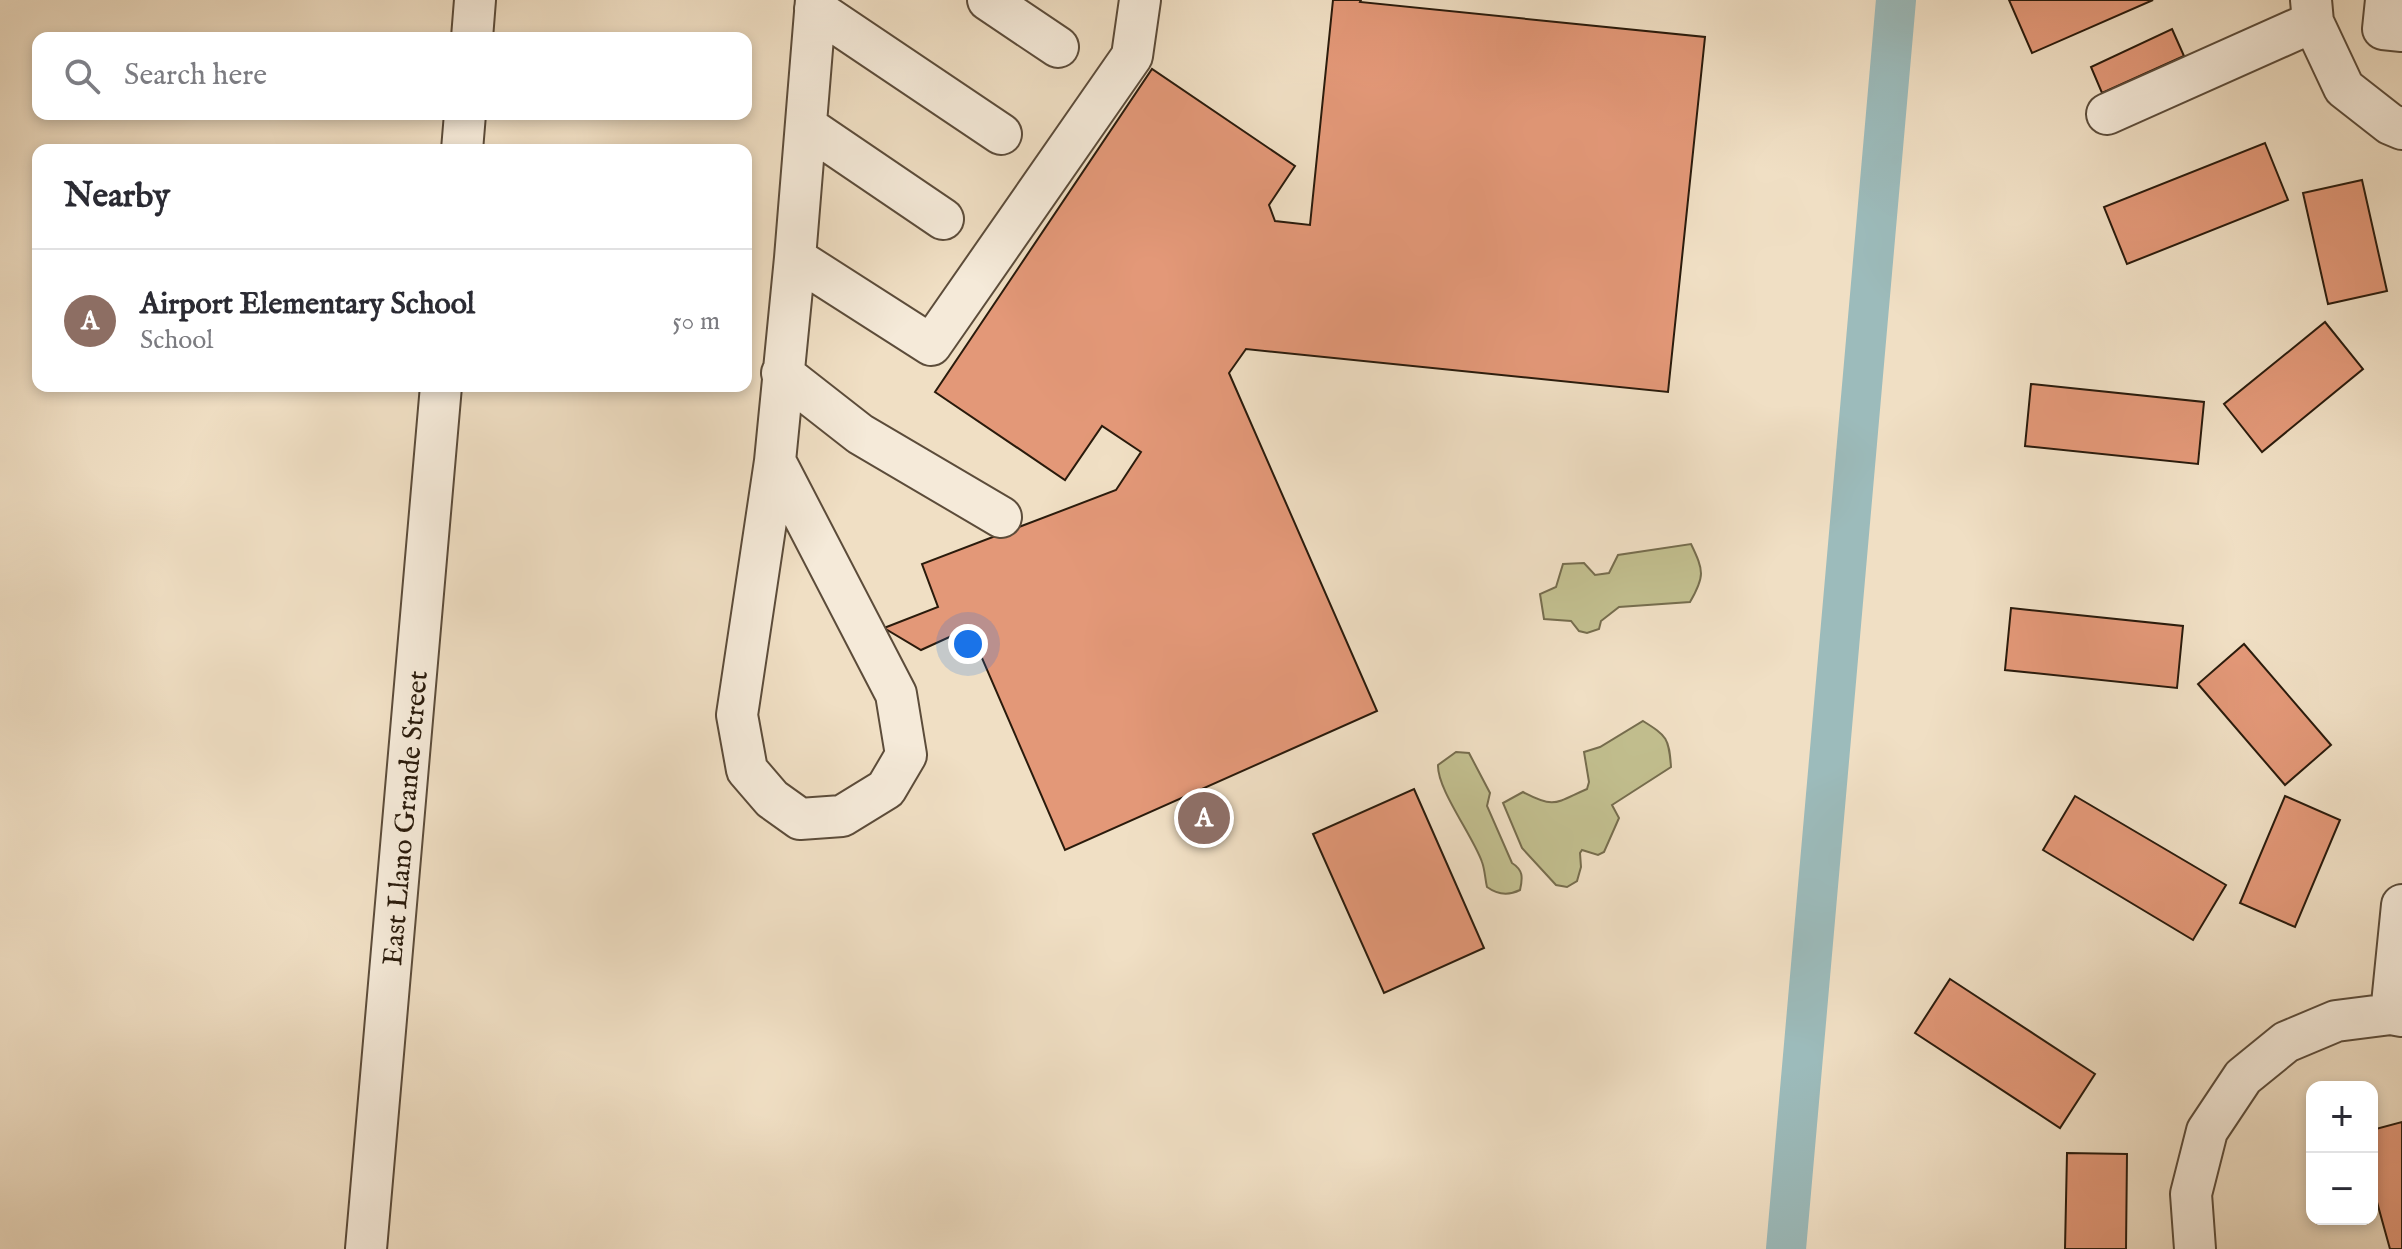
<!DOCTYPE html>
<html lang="en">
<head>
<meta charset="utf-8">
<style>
  :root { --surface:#fff; --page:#f2f2f3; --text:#2b2b33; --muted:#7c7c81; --line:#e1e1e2; --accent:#2563eb }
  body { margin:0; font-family:"IM FELL English",serif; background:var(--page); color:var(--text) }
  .controls { position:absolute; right:24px; bottom:24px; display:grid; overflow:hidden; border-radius:16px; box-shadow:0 4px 12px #0003 }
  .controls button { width:72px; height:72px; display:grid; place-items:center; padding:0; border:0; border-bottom:2px solid var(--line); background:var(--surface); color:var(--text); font:40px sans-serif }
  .you { position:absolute; left:968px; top:644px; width:28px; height:28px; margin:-20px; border:6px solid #fff; border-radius:50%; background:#1a73e8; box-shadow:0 0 0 12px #1a73e833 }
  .badge { display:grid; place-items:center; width:52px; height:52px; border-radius:50%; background:var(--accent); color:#fff; font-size:26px; font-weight:700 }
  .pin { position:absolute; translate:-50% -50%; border:4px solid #fff; box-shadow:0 2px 8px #0006 }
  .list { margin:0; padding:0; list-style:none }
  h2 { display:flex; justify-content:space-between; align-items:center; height:104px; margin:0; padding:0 32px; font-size:34px }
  h2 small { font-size:26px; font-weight:400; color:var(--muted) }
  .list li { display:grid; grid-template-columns:52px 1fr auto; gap:24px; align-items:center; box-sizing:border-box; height:144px; padding:0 32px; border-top:2px solid var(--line) }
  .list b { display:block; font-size:30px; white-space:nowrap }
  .list p { margin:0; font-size:26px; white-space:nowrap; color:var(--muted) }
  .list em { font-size:26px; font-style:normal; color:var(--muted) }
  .icon { flex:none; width:44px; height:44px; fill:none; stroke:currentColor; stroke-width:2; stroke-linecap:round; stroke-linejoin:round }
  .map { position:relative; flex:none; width:2402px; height:1249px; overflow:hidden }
  .search { position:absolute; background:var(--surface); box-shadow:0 4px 12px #0003; left:32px; top:32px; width:720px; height:88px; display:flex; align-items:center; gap:20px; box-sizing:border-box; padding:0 28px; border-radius:16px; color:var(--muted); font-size:30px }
  .panel { position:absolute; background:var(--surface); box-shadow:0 4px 12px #0003; left:32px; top:144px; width:720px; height:248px; border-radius:16px }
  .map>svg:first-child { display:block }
  .green { fill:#c2bf8f; stroke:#766d4e; stroke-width:2 }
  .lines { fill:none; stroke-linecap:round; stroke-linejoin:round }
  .canal { stroke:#9cbbbb; stroke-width:40 }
  .building { fill:#e39878; stroke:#2a1b0c; stroke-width:2 }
  .minor-casing { stroke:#5c4c3a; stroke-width:44 }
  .minor { stroke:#f5ead9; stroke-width:40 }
  .labels { text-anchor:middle; stroke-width:6; stroke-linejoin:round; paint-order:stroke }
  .street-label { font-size:28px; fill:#2a1b0c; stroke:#f5ead9 }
</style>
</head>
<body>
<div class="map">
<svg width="2402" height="1249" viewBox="0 0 2402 1249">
  <rect width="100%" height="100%" fill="#f0dfc4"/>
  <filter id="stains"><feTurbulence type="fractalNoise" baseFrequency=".0025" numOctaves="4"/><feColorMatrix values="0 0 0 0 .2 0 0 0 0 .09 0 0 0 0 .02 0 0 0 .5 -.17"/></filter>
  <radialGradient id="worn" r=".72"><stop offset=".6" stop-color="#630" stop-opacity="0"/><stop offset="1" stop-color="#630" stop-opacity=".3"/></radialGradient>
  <path class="green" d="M 1691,544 C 1704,571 1705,576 1690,602 L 1619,607 L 1601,621 L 1599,629 L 1587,633 L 1579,631 L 1571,621 L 1544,619 L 1540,594 L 1556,587 L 1563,564 L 1584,563 L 1595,575 L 1609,573 L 1618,555 Z
    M 1643,721 C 1667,736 1669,738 1671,767 L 1612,805 L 1619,818 L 1604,852 L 1598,855 L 1582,850 L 1580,853 L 1581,867 L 1577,881 L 1567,887 L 1556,885 L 1522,848 L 1503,803 L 1523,792 C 1556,809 1555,803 1587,789 L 1589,782 L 1584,752 L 1600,747 Z
    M 1456,752 L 1469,753 L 1490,793 L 1487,806 L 1512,863 C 1523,870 1523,877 1520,890 C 1508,896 1498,895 1487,887 C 1485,879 1485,870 1482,862 C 1473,836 1437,789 1438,765 Z"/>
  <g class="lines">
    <path class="canal" d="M 1786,1249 L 1896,0"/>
  </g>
  <path class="building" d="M 1333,0 L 1361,0 L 1360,2 L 1705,37 L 1668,392 L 1246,349 L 1229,373 L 1377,711 L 1065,850 L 969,628 L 921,650 L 884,628 L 938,607 L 922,564 L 1116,490 L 1141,452 L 1102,426 L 1065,480 L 935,392 L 1152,69 L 1295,166 L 1269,205 L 1275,221 L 1310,225 Z
    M 2009,0 L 2153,0 L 2032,53 Z
    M 2172,29 L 2184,56 L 2102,93 L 2091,67 Z
    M 2265,143 L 2288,200 L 2127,264 L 2104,207 Z
    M 2362,180 L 2387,291 L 2328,304 L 2303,193 Z
    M 2325,322 L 2363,369 L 2262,452 L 2224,404 Z
    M 2031,384 L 2204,402 L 2198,464 L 2025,446 Z
    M 2011,608 L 2183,626 L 2177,688 L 2005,670 Z
    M 2244,644 L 2331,745 L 2285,785 L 2198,684 Z
    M 1414,789 L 1484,948 L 1384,993 L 1313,834 Z
    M 2075,796 L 2226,885 L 2193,940 L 2043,850 Z
    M 2285,796 L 2340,820 L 2295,927 L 2240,903 Z
    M 1950,979 L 2095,1074 L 2060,1128 L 1915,1033 Z
    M 2402,1122 L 2402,1249 L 2390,1249 L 2372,1184 L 2372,1130 Z
    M 2067,1153 L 2127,1154 L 2126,1249 L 2065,1249 Z"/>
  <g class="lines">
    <defs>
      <path id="minor" d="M 988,0 L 1058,47
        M 2311,0 L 2313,22 L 2344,88 L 2390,124 L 2402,129
        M 2386,0 L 2383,29 L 2402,31
        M 815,9 L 1001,134
        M 472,38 L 475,0
        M 2107,114 L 2313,22
        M 806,126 L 943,219
        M 462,150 L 465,114
        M 795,258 L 931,345 L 1132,56 L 1140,0
        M 782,373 L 860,434 L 1001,517
        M 775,461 L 896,694 L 906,755 L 886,789 L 842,816 L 800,819 L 772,799 L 747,770 L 737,715 L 775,461 L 795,258 L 816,0
        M 2391,1014 L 2402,905
        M 366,1249 L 441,386
        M 2195,1249 L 2191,1194 L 2207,1131 L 2243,1077 L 2286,1042 L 2336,1021 L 2391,1014 L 2402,1016"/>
    </defs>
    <use href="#minor" class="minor-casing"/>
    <use href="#minor" class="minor"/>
  </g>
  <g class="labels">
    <g class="street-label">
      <text transform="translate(404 818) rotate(-85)" y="10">East Llano Grande Street</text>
    </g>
  </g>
  <rect width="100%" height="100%" filter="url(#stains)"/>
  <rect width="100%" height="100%" fill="url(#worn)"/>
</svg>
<div class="controls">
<button>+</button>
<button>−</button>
</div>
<div class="you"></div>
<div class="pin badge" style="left:1204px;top:818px;background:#8d6e63">A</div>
<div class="search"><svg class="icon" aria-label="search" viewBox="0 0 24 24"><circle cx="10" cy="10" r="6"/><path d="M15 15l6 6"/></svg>Search here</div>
<section class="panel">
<h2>Nearby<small></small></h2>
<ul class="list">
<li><span class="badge" style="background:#8d6e63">A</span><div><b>Airport Elementary School</b><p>School</p></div><em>50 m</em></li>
</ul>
</section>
</div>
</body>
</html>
